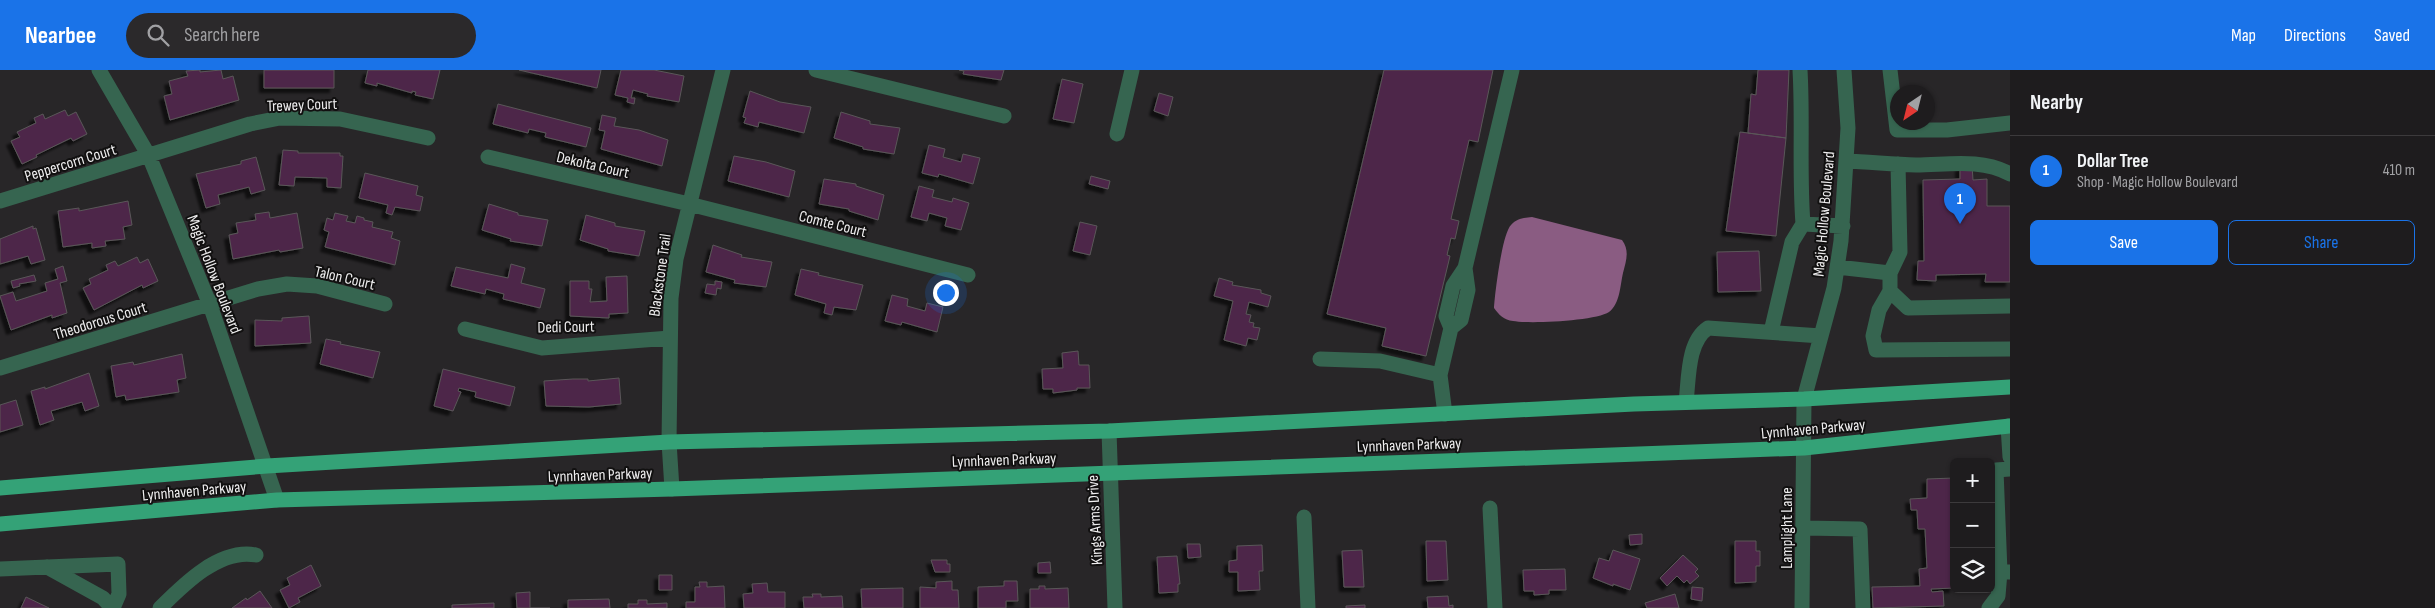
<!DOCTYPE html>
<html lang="en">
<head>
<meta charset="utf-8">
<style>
  :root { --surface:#1e1c1e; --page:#2b292b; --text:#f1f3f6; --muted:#a1a1a4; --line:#3c3a3c; --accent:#1a73e8 }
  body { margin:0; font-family:"Sofia Sans Condensed",sans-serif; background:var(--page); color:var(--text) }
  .controls { position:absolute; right:15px; bottom:15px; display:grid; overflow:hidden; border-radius:8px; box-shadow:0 1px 4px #0004 }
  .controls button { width:45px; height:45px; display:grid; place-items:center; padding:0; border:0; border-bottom:1px solid var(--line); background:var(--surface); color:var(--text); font:25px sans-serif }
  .compass { position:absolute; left:1890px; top:15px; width:45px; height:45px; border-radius:50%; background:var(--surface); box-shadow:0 1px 4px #0004; rotate:215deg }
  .you { position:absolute; left:945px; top:222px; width:18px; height:18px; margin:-12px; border:4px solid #fff; border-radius:50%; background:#1a73e8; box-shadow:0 0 0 8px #1a73e833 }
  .badge { display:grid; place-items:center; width:32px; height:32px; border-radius:50%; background:var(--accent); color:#fff; font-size:16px; font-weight:700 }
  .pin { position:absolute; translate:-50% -41px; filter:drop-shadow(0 1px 2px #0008) }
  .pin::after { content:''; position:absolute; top:26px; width:18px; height:15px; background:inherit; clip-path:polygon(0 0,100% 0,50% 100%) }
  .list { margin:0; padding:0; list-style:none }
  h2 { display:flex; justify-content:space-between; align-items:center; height:65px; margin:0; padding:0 20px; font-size:21px }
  h2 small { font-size:16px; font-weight:400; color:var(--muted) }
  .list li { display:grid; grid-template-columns:32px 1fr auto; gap:15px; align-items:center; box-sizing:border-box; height:70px; padding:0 20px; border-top:1px solid var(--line) }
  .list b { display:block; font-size:19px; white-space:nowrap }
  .list p { margin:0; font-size:16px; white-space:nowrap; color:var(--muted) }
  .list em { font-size:16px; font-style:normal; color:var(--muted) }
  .actions { display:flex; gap:10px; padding:15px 20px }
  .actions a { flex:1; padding:11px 0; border:1px solid var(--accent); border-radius:8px; text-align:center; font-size:18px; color:var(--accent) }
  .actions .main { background:var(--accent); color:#fff }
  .icon { flex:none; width:28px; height:28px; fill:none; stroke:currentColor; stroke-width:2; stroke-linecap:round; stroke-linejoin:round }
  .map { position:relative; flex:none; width:2010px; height:538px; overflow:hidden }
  header { display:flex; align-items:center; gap:30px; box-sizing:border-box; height:70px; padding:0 25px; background:var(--accent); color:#fff }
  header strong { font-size:24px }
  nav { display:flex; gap:28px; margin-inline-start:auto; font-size:18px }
  .search { width:350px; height:45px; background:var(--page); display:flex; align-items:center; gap:12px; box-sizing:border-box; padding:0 18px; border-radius:28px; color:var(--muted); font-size:19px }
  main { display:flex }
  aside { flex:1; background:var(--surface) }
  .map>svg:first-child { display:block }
  .water { fill:#8a5c82 }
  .building { fill:#4e2548; stroke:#5a5759; filter:url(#shadow) }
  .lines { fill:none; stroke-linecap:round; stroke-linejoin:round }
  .minor { stroke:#366550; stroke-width:15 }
  .major { stroke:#34a277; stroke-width:15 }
  .labels { text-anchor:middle; stroke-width:4; stroke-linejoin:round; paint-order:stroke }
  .street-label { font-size:16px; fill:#efeeef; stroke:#111010 }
</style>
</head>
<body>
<header>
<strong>Nearbee</strong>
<div class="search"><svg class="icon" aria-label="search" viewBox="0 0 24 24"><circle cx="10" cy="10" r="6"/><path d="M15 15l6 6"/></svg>Search here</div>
<nav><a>Map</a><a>Directions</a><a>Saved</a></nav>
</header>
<main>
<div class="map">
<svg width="2010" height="538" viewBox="0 0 2010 538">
  <defs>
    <filter id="shadow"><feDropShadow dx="-4.5" dy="4.5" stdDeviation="1" flood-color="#0009"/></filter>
  </defs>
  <rect width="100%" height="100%" fill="#282628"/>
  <path class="water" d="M 1532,147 L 1622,170 C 1630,181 1626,191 1623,203 C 1620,216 1620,234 1609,242 C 1596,251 1529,254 1513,251 C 1504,250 1499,245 1494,238 C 1495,223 1502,164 1511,155 C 1517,148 1523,148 1532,147 Z"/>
  <path class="building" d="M 200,0 L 200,2 L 221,0 L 223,9 L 233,6 L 239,30 L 170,50 L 164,26 L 172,24 L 169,11 L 188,6 L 186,1 Z
    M 264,0 L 334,0 L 334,18 L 264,18 Z
    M 368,0 L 440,0 L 433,29 L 415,25 L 416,22 L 412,21 L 412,23 L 377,13 L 377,16 L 365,13 Z
    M 519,0 L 601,0 L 597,18 Z
    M 621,0 L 654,0 L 684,6 L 679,32 L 647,26 L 648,24 L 633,20 L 631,28 L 635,28 L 634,34 L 627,32 L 628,28 L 615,25 Z
    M 959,0 L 1004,0 L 1001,10 L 963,4 L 964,1 Z
    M 1384,0 L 1493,0 L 1478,72 L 1469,70 L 1451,149 L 1459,151 L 1455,169 L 1451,168 L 1447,185 L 1450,186 L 1426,286 L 1382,276 L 1386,258 L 1327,244 Z
    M 1758,0 L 1789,0 L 1786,68 L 1748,63 L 1751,24 L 1756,25 Z
    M 1062,9 L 1083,14 L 1074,53 L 1053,49 Z
    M 750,21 L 780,32 L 811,37 L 804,63 L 759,52 L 758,57 L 744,53 L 746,48 L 743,47 Z
    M 1159,23 L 1173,27 L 1168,46 L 1154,41 Z
    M 498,34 L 591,58 L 586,77 L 545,67 L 546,63 L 529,59 L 528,63 L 493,54 Z
    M 65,40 L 68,46 L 76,42 L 87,64 L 73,71 L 71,68 L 36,85 L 37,87 L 22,94 L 11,71 L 20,67 L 17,62 L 36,53 L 34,48 L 43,44 L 45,49 Z
    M 841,42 L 870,51 L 870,54 L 900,58 L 894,84 L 863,79 L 863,77 L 834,68 Z
    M 602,45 L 616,48 L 614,56 L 639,60 L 668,70 L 662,96 L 601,79 L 605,61 L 599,60 Z
    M 1740,62 L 1786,68 L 1776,166 L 1726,161 Z
    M 929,75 L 945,79 L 943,87 L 961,92 L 963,84 L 980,88 L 973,114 L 939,104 L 938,107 L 922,103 Z
    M 283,80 L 298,81 L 298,83 L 340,83 L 340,86 L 343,86 L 341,118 L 327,117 L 327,108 L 295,107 L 294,116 L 279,115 Z
    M 734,86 L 766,92 L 795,101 L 789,127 L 728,111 Z
    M 256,87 L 265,120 L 251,124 L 249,117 L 218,125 L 220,134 L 206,138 L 196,104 L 241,94 L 241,91 Z
    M 1972,95 L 1973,110 L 1987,109 L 1987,136 L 2010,136 L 2010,212 L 1985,212 L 1986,204 L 1936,205 L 1936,211 L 1917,210 L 1918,191 L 1924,191 L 1923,110 L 1960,109 L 1960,97 Z
    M 365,103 L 418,116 L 416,125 L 423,127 L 420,141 L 395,137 L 392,145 L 386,143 L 388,135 L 359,128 Z
    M 1091,106 L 1110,111 L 1108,119 L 1089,114 Z
    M 824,109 L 856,114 L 856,116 L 884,125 L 878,150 L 849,141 L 849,139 L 819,134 Z
    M 919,116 L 934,120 L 932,127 L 952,132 L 953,128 L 969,133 L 961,160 L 945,156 L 947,148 L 929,143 L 927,151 L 911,147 Z
    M 128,131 L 132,155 L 123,157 L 125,169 L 105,171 L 106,176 L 92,178 L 92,173 L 63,177 L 58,141 L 79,138 L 79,141 Z
    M 489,134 L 518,143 L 518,145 L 548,150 L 542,176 L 510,171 L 511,169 L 482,160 Z
    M 269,142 L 270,148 L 297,143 L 303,178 L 280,182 L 279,180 L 233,189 L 229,165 L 238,163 L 236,153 L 256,150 L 255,144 Z
    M 335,143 L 348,146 L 346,151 L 355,153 L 357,146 L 364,148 L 364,150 L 373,152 L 372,157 L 393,162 L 391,168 L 400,171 L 395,195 L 325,177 L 329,162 L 324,160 L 327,148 L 333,150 Z
    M 586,145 L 615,153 L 615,156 L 645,161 L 639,186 L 608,181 L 608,179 L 580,170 Z
    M 1080,152 L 1097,156 L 1090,185 L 1073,181 Z
    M 33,156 L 33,159 L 36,158 L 45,190 L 31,194 L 28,186 L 0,194 L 0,169 Z
    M 713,175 L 742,185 L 741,187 L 772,192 L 766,217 L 734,213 L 735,210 L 706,202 Z
    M 1759,181 L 1761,221 L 1718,222 L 1717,182 Z
    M 137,187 L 140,193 L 148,189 L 158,211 L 143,218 L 142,215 L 94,240 L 83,218 L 91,214 L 89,209 L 108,200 L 106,195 L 115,191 L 118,196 Z
    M 511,194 L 525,198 L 521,213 L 545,219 L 540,238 L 503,229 L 504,224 L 486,219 L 485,224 L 451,216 L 456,197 L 508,208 Z
    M 63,196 L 67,211 L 60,213 L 67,243 L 52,248 L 52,245 L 11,260 L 0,226 L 13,222 L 16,231 L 47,221 L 45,213 L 58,209 L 55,199 Z
    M 801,199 L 819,203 L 818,205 L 863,215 L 856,240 L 834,237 L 832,245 L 824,243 L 826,234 L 795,225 Z
    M 34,205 L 36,211 L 19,214 L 20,216 L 13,218 L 11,211 Z
    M 627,206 L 628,243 L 609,244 L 609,248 L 570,246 L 570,211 L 589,211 L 589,219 L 592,219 L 590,232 L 607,231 L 606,207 Z
    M 1219,208 L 1233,212 L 1232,215 L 1261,220 L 1261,223 L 1271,226 L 1268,237 L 1249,232 L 1246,244 L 1251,245 L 1249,252 L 1254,253 L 1253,257 L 1260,258 L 1257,270 L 1248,268 L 1246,276 L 1224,270 L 1233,231 L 1214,226 Z
    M 715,211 L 722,212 L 721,219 L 717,218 L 716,225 L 705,223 L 707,214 L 715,215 Z
    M 892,225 L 908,229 L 907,236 L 925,241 L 927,233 L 943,237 L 937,262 L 902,252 L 901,255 L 885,251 Z
    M 309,246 L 311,273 L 255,276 L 255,250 L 282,251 L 282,248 Z
    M 326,269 L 341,272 L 340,274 L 380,282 L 373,308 L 320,294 Z
    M 1078,281 L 1079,295 L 1089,295 L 1090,318 L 1077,318 L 1077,320 L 1053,323 L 1053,319 L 1043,319 L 1042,299 L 1063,298 L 1062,283 Z
    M 182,284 L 186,308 L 177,310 L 179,322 L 126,330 L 125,325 L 116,327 L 111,296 L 133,292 L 134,295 Z
    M 443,299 L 515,317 L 510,336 L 475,327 L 476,322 L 459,318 L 458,321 L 461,322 L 453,341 L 434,336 Z
    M 89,303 L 99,336 L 85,341 L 82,332 L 51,341 L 54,350 L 40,355 L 31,321 L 45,317 L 45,319 Z
    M 619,308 L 621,334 L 589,337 L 546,336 L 544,311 L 573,309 L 588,309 L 588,311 Z
    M 16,330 L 23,355 L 0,362 L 0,335 Z
    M 1954,408 L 1954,518 L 1931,519 L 1932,522 L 1943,521 L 1944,536 L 1873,538 L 1872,517 L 1920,516 L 1919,499 L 1927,498 L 1925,459 L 1918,459 L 1917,440 L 1911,440 L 1910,429 L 1927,428 L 1927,409 Z
    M 1642,464 L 1642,474 L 1630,475 L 1629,465 Z
    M 1426,471 L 1446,471 L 1448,510 L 1427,511 Z
    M 1735,471 L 1756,471 L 1756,481 L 1760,481 L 1760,496 L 1756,496 L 1756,512 L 1735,513 Z
    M 1187,474 L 1200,474 L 1201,487 L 1188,488 Z
    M 1262,475 L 1263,501 L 1259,501 L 1260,520 L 1238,521 L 1238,502 L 1229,502 L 1229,491 L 1237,490 L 1237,476 Z
    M 1362,480 L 1364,517 L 1344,517 L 1342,481 Z
    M 1613,480 L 1640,489 L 1630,520 L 1613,514 L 1613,516 L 1593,508 L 1599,488 L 1609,491 Z
    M 1683,485 L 1698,499 L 1695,502 L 1699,506 L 1690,514 L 1687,510 L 1684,513 L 1677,506 L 1667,516 L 1660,508 Z
    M 1177,486 L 1180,514 L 1178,514 L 1178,522 L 1159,523 L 1157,487 Z
    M 931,490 L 947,490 L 947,494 L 950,494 L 950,502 L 935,502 Z
    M 1050,492 L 1051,503 L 1038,503 L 1038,493 Z
    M 311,495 L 321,516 L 298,528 L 300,532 L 289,538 L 280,520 L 290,515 L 287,508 Z
    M 1565,499 L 1566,520 L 1549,520 L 1549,524 L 1534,525 L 1534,521 L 1524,521 L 1523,500 Z
    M 659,505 L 672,505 L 672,520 L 659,520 Z
    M 952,511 L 952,520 L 958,520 L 959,538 L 920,538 L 920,517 L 936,518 L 936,512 Z
    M 1004,511 L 1017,511 L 1018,531 L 1006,531 L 1006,538 L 978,538 L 978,517 L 1004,516 Z
    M 699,512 L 707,512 L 707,517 L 724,516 L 725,538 L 686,538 L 686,532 L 695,532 L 695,517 L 700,517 Z
    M 767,513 L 768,522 L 785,522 L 785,538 L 744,538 L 743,524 L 753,523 L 752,514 Z
    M 1039,516 L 1045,516 L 1045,519 L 1068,518 L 1069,538 L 1030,538 L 1030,519 L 1039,519 Z
    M 1692,517 L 1703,518 L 1702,531 L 1691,529 Z
    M 903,518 L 903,538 L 862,538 L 861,519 Z
    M 260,521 L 272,538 L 232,538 L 246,528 L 247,530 Z
    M 530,522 L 530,538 L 550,538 L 517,538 L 516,523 Z
    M 812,524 L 821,524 L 821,527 L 842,526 L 843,538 L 804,538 L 803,527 L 813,527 Z
    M 1675,524 L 1679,538 L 1647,538 L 1645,533 Z
    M 1448,526 L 1449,536 L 1453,535 L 1453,538 L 1428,538 L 1427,527 Z
    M 26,527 L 49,538 L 21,538 Z
    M 609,529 L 610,538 L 568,538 L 568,530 Z
    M 638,530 L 647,530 L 647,534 L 667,533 L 667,538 L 628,538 L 628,534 L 638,534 Z
    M 494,533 L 494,538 L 452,538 L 452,535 Z
    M 1365,535 L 1365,538 L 1346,538 L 1346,536 Z"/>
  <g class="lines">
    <path class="minor" d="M 99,0 L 149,86 L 210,235 L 277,430
      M 816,0 L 1004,46
      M 1800,0 C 1803,51 1799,102 1803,154 L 1843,156
      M 1890,0 L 1897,60 L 1947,60 L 2010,53
      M 1117,64 L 1132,0
      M 488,87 L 689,134 L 968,205
      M 1846,91 C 1869,92 1892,94 1916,95 C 1947,95 1981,88 2010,104
      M 0,131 L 250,54 L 280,48 L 340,49 L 428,68
      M 1837,197 L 1890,203 L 1890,221 L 1879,240 L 1873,266 L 1876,280 L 2010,279
      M 1890,203 L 1900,182 L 1898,94
      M 1890,221 L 1908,238 L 2010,236
      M 1451,258 L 1461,250 L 1468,220 L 1465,198 L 1512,0
      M 465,259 L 542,278 L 670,268
      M 1771,262 L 1792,172 L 1803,154
      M 1320,289 L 1380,291 L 1440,305
      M 0,298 L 258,219 L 287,214 L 317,216 L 385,234
      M 1686,332 C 1689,309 1687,272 1708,258 L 1821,266
      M 1445,344 L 1440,305 L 1451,258 L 1446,246 L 1453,216 L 1465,198
      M 2008,356 L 2010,387
      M 1109,361 L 1115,538
      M 2010,399 L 1996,400 L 2000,502 L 2010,502
      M 672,419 L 669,372 L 671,228 L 676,189 L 723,0
      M 1490,438 L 1495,538
      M 1304,447 L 1308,538
      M 1804,458 L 1860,459 L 1863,538
      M 47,497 L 103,528 L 112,538
      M 0,499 L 118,494 L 119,524 L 113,538
      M 160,538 C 184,514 220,478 256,485
      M 1802,538 L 1804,329 L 1834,218 L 1841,171 L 1848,58 L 1844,0
      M 1989,538 L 1998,526 L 2000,502"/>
    <path class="major" d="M 0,418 L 267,396 L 669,372 L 1109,361 L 1634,334 L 1804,329 L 2010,317
      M 0,454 L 277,430 L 672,419 L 1804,378 L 2010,356"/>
  </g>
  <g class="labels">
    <g class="street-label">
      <text transform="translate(302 34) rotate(-2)" y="6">Trewey Court</text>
      <text transform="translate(70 92) rotate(-17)" y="6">Peppercorn Court</text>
      <text transform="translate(593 94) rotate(13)" y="6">Dekolta Court</text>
      <text transform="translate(1823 144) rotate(-85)" y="6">Magic Hollow Boulevard</text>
      <text transform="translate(833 153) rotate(14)" y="6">Comte Court</text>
      <text transform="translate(215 204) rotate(69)" y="6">Magic Hollow Boulevard</text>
      <text transform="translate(659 205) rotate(-82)" y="6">Blackstone Trail</text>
      <text transform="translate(345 207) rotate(13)" y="6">Talon Court</text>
      <text transform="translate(100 250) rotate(-17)" y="6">Theodorous Court</text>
      <text transform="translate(566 256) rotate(-1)" y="6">Dedi Court</text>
      <text transform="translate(1813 358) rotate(-5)" y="6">Lynnhaven Parkway</text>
      <text transform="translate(1409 374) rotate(-2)" y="6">Lynnhaven Parkway</text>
      <text transform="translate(1004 389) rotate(-2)" y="6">Lynnhaven Parkway</text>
      <text transform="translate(600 404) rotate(-2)" y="6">Lynnhaven Parkway</text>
      <text transform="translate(194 420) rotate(-5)" y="6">Lynnhaven Parkway</text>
      <text transform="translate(1094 450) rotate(-93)" y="6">Kings Arms Drive</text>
      <text transform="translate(1786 458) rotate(-90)" y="6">Lamplight Lane</text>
    </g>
  </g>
</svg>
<div class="controls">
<button>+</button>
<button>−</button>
<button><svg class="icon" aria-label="layers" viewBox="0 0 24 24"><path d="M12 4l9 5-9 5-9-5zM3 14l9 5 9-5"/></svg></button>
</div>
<svg class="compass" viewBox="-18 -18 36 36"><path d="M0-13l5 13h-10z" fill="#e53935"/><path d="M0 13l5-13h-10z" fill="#a1a1a4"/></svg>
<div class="you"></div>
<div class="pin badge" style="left:1960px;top:154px">1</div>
</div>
<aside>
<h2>Nearby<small></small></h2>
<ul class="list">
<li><span class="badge">1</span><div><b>Dollar Tree</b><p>Shop · Magic Hollow Boulevard</p></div><em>410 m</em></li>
</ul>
<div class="actions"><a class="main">Save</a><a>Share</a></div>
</aside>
</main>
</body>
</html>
